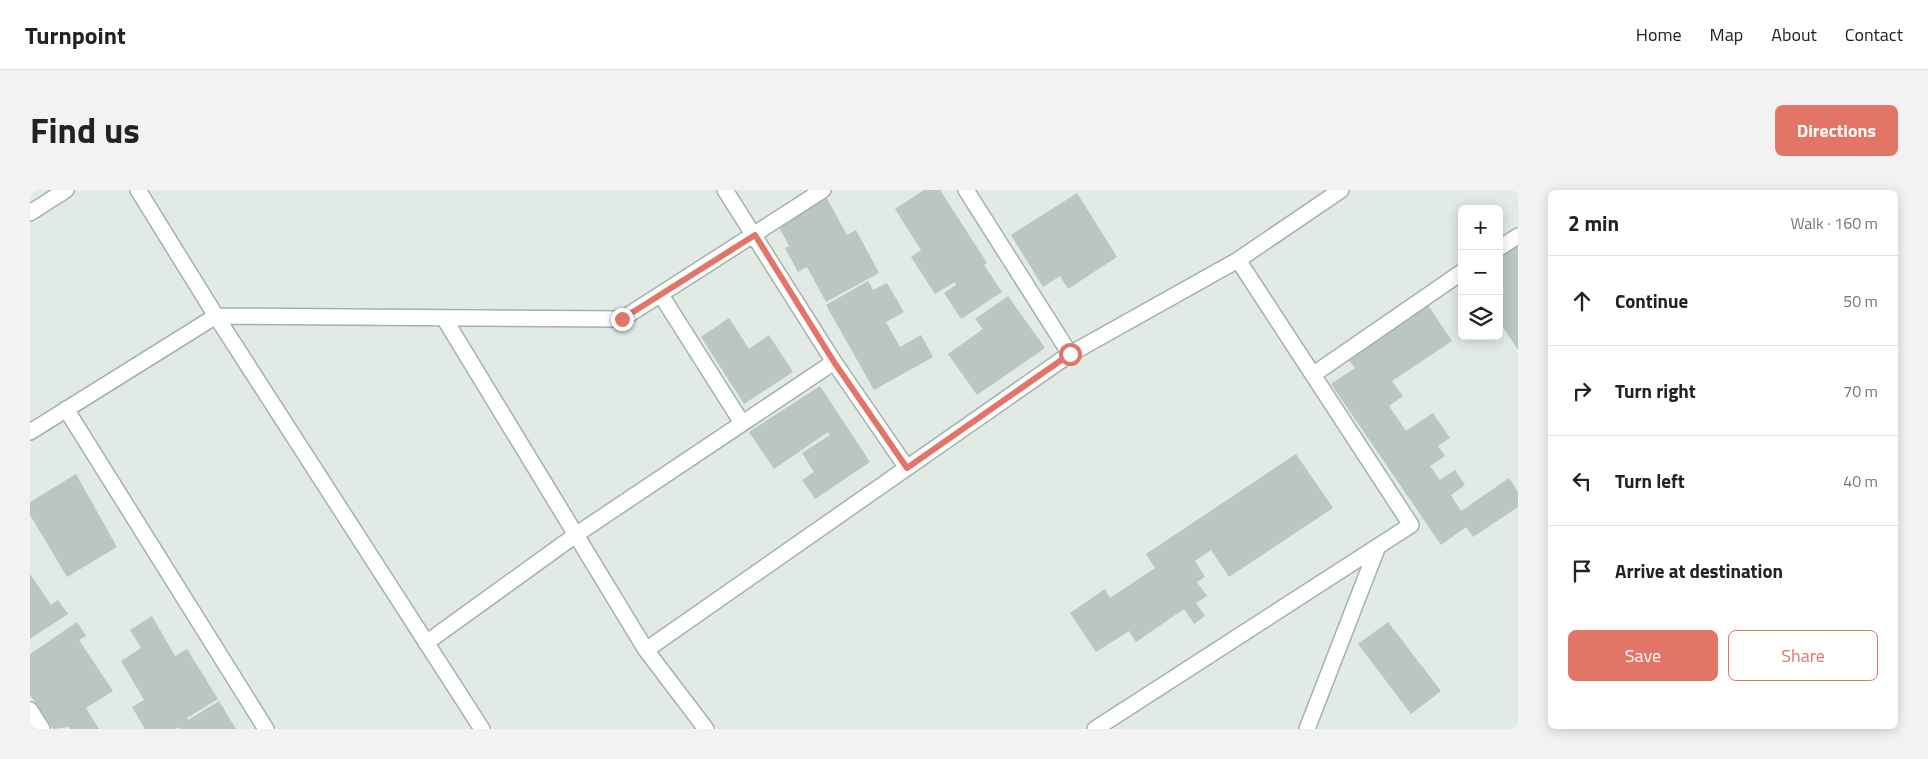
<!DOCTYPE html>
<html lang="en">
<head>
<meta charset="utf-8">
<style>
  :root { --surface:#fff; --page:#f2f2f2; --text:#222; --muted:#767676; --line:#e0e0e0; --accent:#e27567 }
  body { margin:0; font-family:"Titillium Web",sans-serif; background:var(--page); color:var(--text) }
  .controls { position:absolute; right:15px; top:15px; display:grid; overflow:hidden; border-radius:8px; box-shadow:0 2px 12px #0003 }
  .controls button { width:45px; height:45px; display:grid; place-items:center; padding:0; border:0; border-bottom:1px solid var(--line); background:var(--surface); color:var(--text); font:25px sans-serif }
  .stop { position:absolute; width:15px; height:15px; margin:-11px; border:4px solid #e27567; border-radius:50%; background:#fff }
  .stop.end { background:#e27567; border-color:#fff; box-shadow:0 1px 5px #0008 }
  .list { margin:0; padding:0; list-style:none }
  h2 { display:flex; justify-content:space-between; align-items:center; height:65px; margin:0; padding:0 20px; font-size:21px }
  h2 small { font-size:16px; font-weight:400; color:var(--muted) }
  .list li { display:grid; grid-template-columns:32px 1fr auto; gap:15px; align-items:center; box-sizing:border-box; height:90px; padding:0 20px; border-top:1px solid var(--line) }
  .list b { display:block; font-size:19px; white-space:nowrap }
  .list em { font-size:16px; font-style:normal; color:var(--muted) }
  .actions { display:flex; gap:10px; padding:15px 20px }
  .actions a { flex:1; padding:11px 0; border:1px solid var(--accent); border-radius:8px; text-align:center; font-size:18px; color:var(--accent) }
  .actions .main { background:var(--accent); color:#fff }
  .icon { flex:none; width:28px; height:28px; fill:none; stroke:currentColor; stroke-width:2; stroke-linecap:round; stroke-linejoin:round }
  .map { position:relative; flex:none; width:1488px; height:539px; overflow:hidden; border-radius:8px }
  header { display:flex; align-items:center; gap:30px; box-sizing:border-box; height:70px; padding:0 25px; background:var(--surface); border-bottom:1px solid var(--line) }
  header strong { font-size:24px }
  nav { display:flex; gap:28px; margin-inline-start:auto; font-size:18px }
  .intro { display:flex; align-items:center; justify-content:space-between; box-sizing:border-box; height:120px; padding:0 30px }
  h1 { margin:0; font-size:35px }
  .button { padding:12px 22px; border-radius:8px; background:var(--accent); color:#fff; font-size:18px; font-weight:700 }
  main { display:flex; gap:30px; padding:0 30px }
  aside { flex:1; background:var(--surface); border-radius:8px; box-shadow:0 2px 12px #0003 }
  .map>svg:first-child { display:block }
  .building { fill:#bac7c0 }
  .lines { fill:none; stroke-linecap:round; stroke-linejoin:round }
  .street-casing { stroke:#a5b1ab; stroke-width:18 }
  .street { stroke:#fff; stroke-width:15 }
  .route { stroke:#e27567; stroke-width:6 }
</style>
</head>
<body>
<header>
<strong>Turnpoint</strong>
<nav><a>Home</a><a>Map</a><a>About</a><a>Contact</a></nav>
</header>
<div class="intro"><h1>Find us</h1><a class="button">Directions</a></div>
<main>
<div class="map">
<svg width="1488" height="539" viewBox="0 0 1488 539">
  <rect width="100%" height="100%" fill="#e1eae5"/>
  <path class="building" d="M 894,0 L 910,0 L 957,73 L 954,75 L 972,102 L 931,129 L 914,103 L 926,95 L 925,92 L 905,104 L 881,67 L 891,60 L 865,19 Z
    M 793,1 L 817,45 L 826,40 L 849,83 L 796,112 L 777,77 L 768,82 L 755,58 L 759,56 L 744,27 Z
    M 1047,3 L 1087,67 L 1038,99 L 1030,86 L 1013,97 L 981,45 Z
    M 1488,54 L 1488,160 L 1469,131 L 1469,66 Z
    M 838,91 L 843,100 L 857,93 L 874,122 L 856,132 L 870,157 L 891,145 L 903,167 L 844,200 L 796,115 Z
    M 978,106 L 1015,158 L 947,205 L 918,164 L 953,139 L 945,129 Z
    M 1398,115 L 1422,151 L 1362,191 L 1373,206 L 1359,216 L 1376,241 L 1403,223 L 1420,248 L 1408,256 L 1415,266 L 1400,276 L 1410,290 L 1425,280 L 1435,295 L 1421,305 L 1431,321 L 1479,288 L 1488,302 L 1488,317 L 1443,347 L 1436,337 L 1411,355 L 1301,194 L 1325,178 L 1318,169 Z
    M 699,128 L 719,159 L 739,145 L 763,182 L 714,214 L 671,147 Z
    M 790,196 L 840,272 L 785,309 L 772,290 L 784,282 L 772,263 L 800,245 L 798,242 L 744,279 L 719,242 Z
    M 1266,264 L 1303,318 L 1199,387 L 1181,360 L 1165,371 L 1175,387 L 1167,392 L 1177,406 L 1166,413 L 1175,426 L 1164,434 L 1154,419 L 1106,452 L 1099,441 L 1066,462 L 1040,423 L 1075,399 L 1080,408 L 1125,378 L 1116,364 Z
    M 46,284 L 87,357 L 37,387 L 0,325 L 0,312 Z
    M 0,384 L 21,415 L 28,410 L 38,424 L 0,449 Z
    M 122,426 L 145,466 L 157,459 L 188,509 L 157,528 L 158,530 L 189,511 L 206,539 L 150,539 L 149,537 L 146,539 L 115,539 L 102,517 L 114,510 L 91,471 L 111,458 L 100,440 Z
    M 47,432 L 56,446 L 49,450 L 83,501 L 56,518 L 69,539 L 40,539 L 39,537 L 23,539 L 0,505 L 0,464 Z
    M 1358,432 L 1411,501 L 1381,524 L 1328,454 Z"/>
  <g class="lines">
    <defs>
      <path id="street" d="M 108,0 L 186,126 L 452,539
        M 695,0 L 804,172 L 877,278
        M 936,0 L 1040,164
        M 0,23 L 36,0
        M 1469,58 L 1488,46
        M 631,105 L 712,233
        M 414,128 L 616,460 L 676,539
        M 1284,184 L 1432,82
        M 36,219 L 236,539
        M 0,242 L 186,126 L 592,129 L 793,0
        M 396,453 L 547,344 L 804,172
        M 616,460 L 1040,164 L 1208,70 L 1311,0
        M 0,520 L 12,539
        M 1065,539 L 1381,335 L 1208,70
        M 1277,539 L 1348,356"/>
    </defs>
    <use href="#street" class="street-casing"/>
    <use href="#street" class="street"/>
  </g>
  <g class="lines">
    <path class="route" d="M 592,129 L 725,45 L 804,172 L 877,278 L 1040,164"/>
  </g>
</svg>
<div class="controls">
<button>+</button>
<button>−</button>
<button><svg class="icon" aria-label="layers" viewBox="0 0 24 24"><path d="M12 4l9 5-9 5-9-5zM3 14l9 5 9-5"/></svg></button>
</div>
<div class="stop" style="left:1040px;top:164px"></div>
<div class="stop end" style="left:592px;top:129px"></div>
</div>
<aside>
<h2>2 min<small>Walk · 160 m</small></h2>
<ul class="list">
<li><svg class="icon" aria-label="ahead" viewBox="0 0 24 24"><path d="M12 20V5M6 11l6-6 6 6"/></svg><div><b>Continue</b></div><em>50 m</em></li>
<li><svg class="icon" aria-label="right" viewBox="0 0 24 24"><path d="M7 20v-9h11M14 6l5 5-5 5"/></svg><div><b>Turn right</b></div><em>70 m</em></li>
<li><svg class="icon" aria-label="left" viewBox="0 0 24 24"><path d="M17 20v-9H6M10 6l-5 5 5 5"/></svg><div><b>Turn left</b></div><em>40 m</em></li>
<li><svg class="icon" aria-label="arrive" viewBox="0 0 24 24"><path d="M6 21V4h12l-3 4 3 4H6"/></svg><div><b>Arrive at destination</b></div></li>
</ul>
<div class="actions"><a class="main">Save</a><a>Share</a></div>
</aside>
</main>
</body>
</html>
